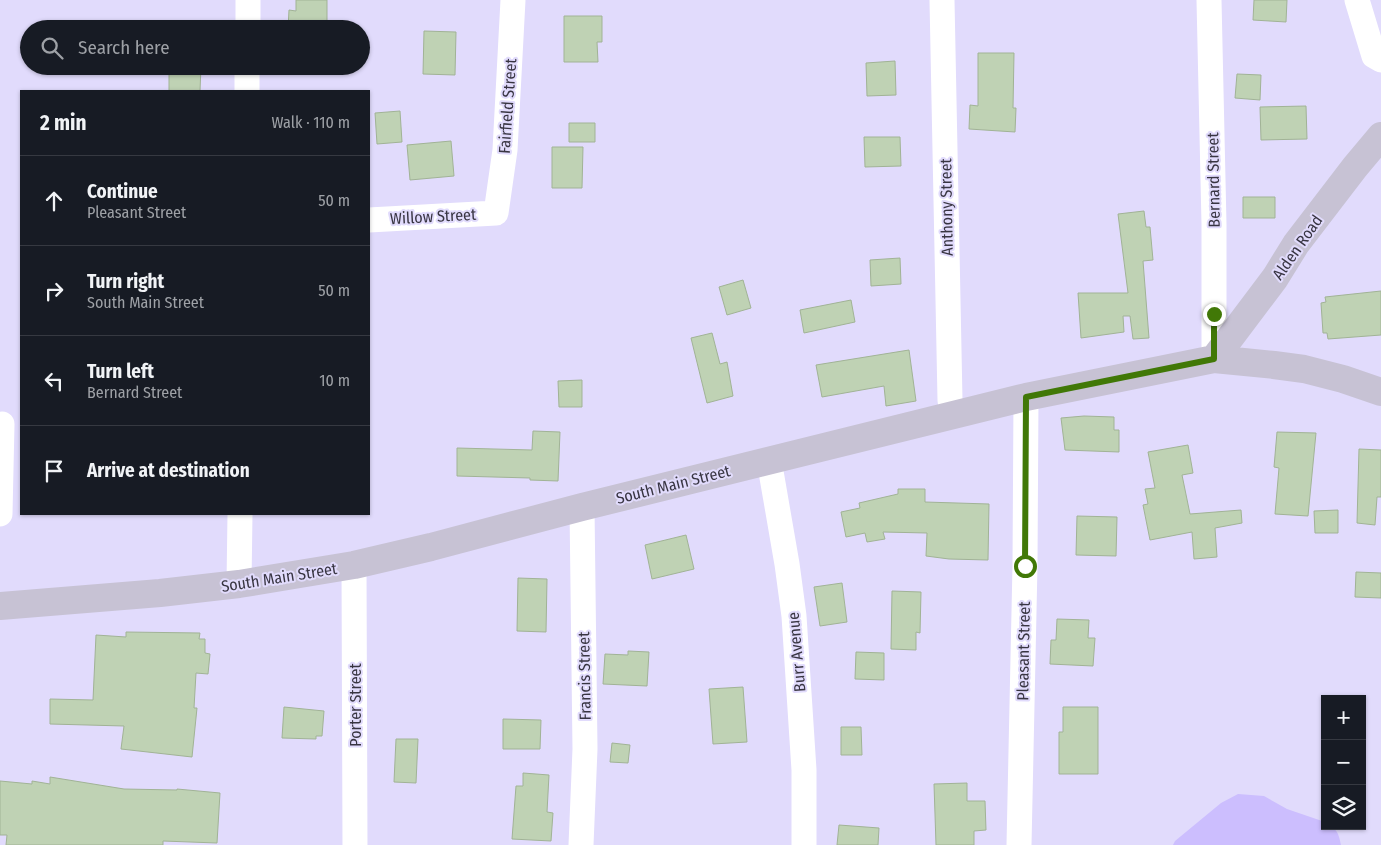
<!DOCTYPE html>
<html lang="en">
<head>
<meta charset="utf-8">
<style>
  :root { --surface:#171b24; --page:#242831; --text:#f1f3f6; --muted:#9ea1a6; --line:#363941 }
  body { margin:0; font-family:"Fira Sans Condensed",sans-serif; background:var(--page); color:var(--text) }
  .controls { position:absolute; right:15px; bottom:15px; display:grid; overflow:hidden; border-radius:0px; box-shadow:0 1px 4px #0004 }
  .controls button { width:45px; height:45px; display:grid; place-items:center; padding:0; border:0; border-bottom:1px solid var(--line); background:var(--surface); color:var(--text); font:25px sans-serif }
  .stop { position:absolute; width:15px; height:15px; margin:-11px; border:4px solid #417807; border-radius:50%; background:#fff }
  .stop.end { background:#417807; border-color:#fff; box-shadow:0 1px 5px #0008 }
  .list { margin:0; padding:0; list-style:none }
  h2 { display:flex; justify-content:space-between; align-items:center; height:65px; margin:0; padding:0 20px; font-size:21px }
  h2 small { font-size:16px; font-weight:400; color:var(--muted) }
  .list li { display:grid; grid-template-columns:32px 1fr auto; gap:15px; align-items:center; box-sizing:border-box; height:90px; padding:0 20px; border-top:1px solid var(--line) }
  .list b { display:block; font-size:19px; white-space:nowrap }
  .list p { margin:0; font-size:16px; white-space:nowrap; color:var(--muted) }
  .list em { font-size:16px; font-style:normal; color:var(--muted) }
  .icon { flex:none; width:28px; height:28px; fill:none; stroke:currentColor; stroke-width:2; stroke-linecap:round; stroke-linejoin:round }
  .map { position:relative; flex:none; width:1381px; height:845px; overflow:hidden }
  .search { position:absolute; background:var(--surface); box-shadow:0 1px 4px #0004; left:20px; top:20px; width:350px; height:55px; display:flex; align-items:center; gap:12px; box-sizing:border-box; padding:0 18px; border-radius:28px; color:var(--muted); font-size:19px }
  .panel { position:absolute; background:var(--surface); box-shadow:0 1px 4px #0004; left:20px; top:90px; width:350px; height:425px; border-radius:0px }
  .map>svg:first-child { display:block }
  .green { fill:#ccbefe }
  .building { fill:#bfd2b4; stroke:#a1b396 }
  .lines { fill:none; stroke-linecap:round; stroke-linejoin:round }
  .minor { stroke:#fff; stroke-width:25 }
  .secondary { stroke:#c7c2d4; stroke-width:28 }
  .route { stroke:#417807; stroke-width:6 }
  .labels { text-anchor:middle; stroke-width:4; stroke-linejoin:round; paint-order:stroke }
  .street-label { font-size:16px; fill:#383542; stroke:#e1dbfc }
</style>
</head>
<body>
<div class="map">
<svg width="1381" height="845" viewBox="0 0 1381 845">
  <rect width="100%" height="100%" fill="#e1dbfc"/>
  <path class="green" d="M 1238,794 L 1264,796 L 1287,809 L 1325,822 L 1325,826 C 1337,826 1339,835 1341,845 L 1173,845 L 1175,841 L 1221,803 Z"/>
  <path class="building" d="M 296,0 L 327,0 L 327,29 L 288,29 L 289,10 L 296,11 Z
    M 1254,0 L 1287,0 L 1286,22 L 1253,20 Z
    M 564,16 L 602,16 L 602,42 L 597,42 L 598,62 L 564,62 Z
    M 424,31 L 456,32 L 455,75 L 423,74 Z
    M 978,53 L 1014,53 L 1013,108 L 1016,108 L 1015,132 L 969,129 L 970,105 L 978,106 Z
    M 895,61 L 896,95 L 867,96 L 866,63 Z
    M 169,66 L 201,66 L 200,91 L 169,91 Z
    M 1237,74 L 1261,75 L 1260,100 L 1235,98 Z
    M 1306,106 L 1307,139 L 1261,140 L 1260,107 Z
    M 400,111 L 402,142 L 377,144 L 375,113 Z
    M 569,123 L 595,123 L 595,142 L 569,142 Z
    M 864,137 L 900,137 L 901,166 L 865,167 Z
    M 451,141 L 454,176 L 410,180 L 407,145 Z
    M 552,147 L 583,147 L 582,188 L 552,188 Z
    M 1243,197 L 1275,197 L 1275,218 L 1243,218 Z
    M 1144,211 L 1146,227 L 1150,227 L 1153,260 L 1143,261 L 1149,338 L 1133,339 L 1130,316 L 1123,316 L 1124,332 L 1081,338 L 1078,293 L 1128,293 L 1118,214 Z
    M 900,258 L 901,284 L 871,286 L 870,260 Z
    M 743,280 L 751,308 L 727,315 L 719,287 Z
    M 1381,291 L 1381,335 L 1328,339 L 1327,333 L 1323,333 L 1321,303 L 1326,302 L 1325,297 Z
    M 851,300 L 855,322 L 804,333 L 800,310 Z
    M 712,333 L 720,364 L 727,362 L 733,396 L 707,403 L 691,338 Z
    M 909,350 L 916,401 L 886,406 L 884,386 L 822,397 L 816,365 Z
    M 582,380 L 582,407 L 559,407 L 558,381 Z
    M 1084,416 L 1114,417 L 1114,430 L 1119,430 L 1119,452 L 1065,450 L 1061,418 Z
    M 533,431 L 560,432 L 558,481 L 530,480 L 530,478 L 457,476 L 457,448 L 532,450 Z
    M 1277,432 L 1316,433 L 1308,516 L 1275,514 L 1279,468 L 1274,467 Z
    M 1188,445 L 1193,473 L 1182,475 L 1190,514 L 1241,510 L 1242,523 L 1215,528 L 1217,557 L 1194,559 L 1192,532 L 1150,540 L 1143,505 L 1148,504 L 1145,489 L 1155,488 L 1148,452 Z
    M 1359,449 L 1381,450 L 1381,497 L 1377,497 L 1375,525 L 1357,523 Z
    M 898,489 L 925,489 L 925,502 L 989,504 L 988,560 L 949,559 L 926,556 L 927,533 L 883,532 L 885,539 L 867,542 L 865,533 L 846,537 L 841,512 L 860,508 L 859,503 L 898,494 Z
    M 1338,510 L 1338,533 L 1315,533 L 1314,511 Z
    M 1077,516 L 1117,517 L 1116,556 L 1076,555 Z
    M 686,535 L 694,569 L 652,579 L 645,545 Z
    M 1356,572 L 1381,573 L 1381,598 L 1355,597 Z
    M 518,578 L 547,579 L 546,632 L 517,631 Z
    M 842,583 L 847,622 L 820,626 L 814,587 Z
    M 892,591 L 921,592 L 920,633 L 916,632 L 916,650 L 891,649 Z
    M 1057,619 L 1089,620 L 1088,638 L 1095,638 L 1093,666 L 1050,664 L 1051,640 L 1056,640 Z
    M 126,632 L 200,633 L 199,639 L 205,639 L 205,653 L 210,654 L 208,674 L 196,673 L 194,708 L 197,708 L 192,757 L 121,749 L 124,726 L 50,724 L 50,699 L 93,700 L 96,635 L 126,637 Z
    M 628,651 L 649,652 L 647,686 L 603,684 L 605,654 L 628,655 Z
    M 856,652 L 884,653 L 884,680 L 855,679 Z
    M 743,687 L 747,742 L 713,744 L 709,689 Z
    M 284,707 L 324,711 L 322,736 L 316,736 L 316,739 L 282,738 Z
    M 1063,707 L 1098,707 L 1098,774 L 1059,774 L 1059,732 L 1063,732 Z
    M 503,719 L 541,720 L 540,749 L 503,749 Z
    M 841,727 L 861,727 L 862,755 L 841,755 Z
    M 396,739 L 418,739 L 416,783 L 394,782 Z
    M 612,743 L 630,745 L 628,763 L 610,762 Z
    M 523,773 L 549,775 L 547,812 L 553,813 L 551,841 L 512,839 L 516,786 L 523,786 Z
    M 50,777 L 124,789 L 177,790 L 177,789 L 220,793 L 217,843 L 163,841 L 163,845 L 6,845 L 7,835 L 0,835 L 0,781 L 32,784 L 32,781 L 50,784 Z
    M 967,783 L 967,801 L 985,801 L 986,830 L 974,831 L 974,845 L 936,845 L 934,784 Z
    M 839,825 L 879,828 L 878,845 L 837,845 Z"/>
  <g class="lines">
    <path class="minor" d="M 942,0 L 950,400 L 952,415
      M 1209,0 L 1214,224 L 1214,359
      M 1357,0 L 1374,56 L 1381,60
      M 248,29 L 248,0
      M 247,91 L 247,66
      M 369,220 L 496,213 L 505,150 L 513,0
      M 769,460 L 787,564 L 794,616 L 804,770 L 804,845
      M 0,514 L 2,424
      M 354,565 L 355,845
      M 239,584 L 240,514
      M 581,845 L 585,749 L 582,507
      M 1019,845 L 1025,565 L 1026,397"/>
    <path class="secondary" d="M 1214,359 L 1275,278 L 1296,244 L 1355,167 L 1381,136
      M 0,606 L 160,593 L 239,584 L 354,565 L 431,547 L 582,507 L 1026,397 L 1214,359 L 1274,365 L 1304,369 L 1343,379 L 1381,392"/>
  </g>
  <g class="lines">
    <path class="route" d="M 1025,566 L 1026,397 L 1214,359 L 1214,314"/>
  </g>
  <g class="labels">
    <g class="street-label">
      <text transform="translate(507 106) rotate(-86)" y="6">Fairfield Street</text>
      <text transform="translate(1213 180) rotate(-91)" y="6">Bernard Street</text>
      <text transform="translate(946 207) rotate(-91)" y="6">Anthony Street</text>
      <text transform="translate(433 216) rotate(-3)" y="6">Willow Street</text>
      <text transform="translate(1297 247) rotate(-55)" y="6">Alden Road</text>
      <text transform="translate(673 484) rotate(-14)" y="6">South Main Street</text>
      <text transform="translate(279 577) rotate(-9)" y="6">South Main Street</text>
      <text transform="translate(1023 651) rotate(-89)" y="6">Pleasant Street</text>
      <text transform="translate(796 652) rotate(-95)" y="6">Burr Avenue</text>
      <text transform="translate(584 676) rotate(-91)" y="6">Francis Street</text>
      <text transform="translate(355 705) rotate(-90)" y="6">Porter Street</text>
    </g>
  </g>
</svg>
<div class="controls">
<button>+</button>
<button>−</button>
<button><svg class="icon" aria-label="layers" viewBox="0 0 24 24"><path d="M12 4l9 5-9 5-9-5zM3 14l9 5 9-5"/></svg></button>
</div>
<div class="stop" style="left:1025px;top:566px"></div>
<div class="stop end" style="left:1214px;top:314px"></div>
<div class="search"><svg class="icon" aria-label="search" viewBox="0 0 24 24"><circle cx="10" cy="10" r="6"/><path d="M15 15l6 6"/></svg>Search here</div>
<section class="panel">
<h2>2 min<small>Walk · 110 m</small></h2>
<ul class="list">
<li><svg class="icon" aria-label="ahead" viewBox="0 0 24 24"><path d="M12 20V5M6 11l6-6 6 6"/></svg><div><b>Continue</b><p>Pleasant Street</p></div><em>50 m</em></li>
<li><svg class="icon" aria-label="right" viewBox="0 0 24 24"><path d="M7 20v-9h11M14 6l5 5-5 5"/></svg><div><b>Turn right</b><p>South Main Street</p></div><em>50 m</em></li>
<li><svg class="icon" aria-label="left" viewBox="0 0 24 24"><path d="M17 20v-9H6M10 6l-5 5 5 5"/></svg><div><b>Turn left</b><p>Bernard Street</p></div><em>10 m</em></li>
<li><svg class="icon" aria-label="arrive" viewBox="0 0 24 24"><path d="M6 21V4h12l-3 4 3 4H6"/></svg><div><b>Arrive at destination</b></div></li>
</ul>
</section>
</div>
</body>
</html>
